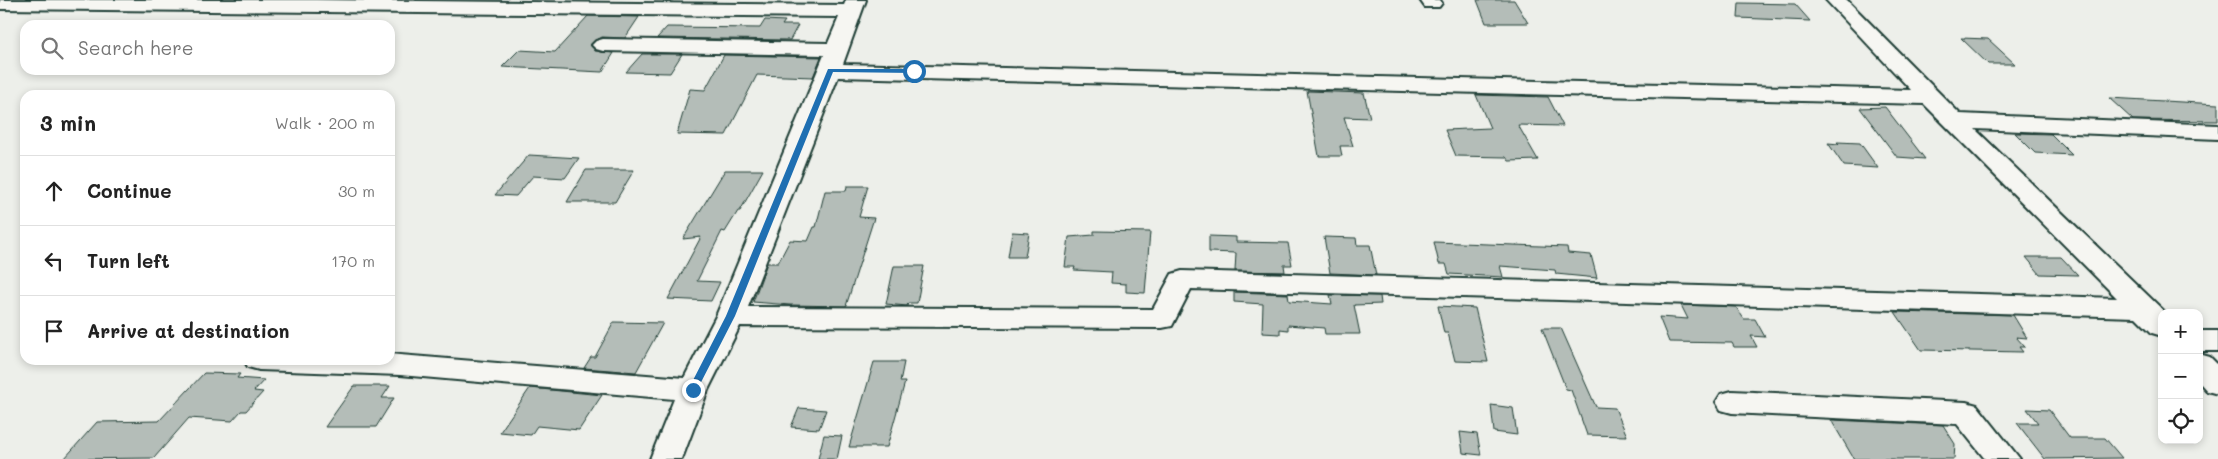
<!DOCTYPE html>
<html lang="en">
<head>
<meta charset="utf-8">
<style>
  :root { --surface:#fff; --page:#f2f2f2; --text:#222; --muted:#767676; --line:#e0e0e0 }
  body { margin:0; font-family:Mali,sans-serif; background:var(--page); color:var(--text) }
  .controls { position:absolute; right:15px; bottom:15px; display:grid; overflow:hidden; border-radius:10px; box-shadow:0 2px 8px #0003 }
  .controls button { width:45px; height:45px; display:grid; place-items:center; padding:0; border:0; border-bottom:1px solid var(--line); background:var(--surface); color:var(--text); font:25px sans-serif }
  .stop { position:absolute; width:15px; height:15px; margin:-11px; border:4px solid #1f6fb2; border-radius:50%; background:#fff }
  .stop.end { background:#1f6fb2; border-color:#fff; box-shadow:0 1px 5px #0008 }
  .list { margin:0; padding:0; list-style:none }
  h2 { display:flex; justify-content:space-between; align-items:center; height:65px; margin:0; padding:0 20px; font-size:21px }
  h2 small { font-size:16px; font-weight:400; color:var(--muted) }
  .list li { display:grid; grid-template-columns:32px 1fr auto; gap:15px; align-items:center; box-sizing:border-box; height:70px; padding:0 20px; border-top:1px solid var(--line) }
  .list b { display:block; font-size:19px; white-space:nowrap }
  .list em { font-size:16px; font-style:normal; color:var(--muted) }
  .icon { flex:none; width:28px; height:28px; fill:none; stroke:currentColor; stroke-width:2; stroke-linecap:round; stroke-linejoin:round }
  .map { position:relative; flex:none; width:2218px; height:459px; overflow:hidden }
  .search { position:absolute; background:var(--surface); box-shadow:0 2px 8px #0003; left:20px; top:20px; width:375px; height:55px; display:flex; align-items:center; gap:12px; box-sizing:border-box; padding:0 18px; border-radius:15px; color:var(--muted); font-size:19px }
  .panel { position:absolute; background:var(--surface); box-shadow:0 2px 8px #0003; left:20px; top:90px; width:375px; height:275px; border-radius:15px }
  .map>svg:first-child { display:block }
  .building { fill:#b4bdb8; stroke:#1f3d34 }
  .lines { fill:none; stroke-linecap:round; stroke-linejoin:round }
  .minor-casing { stroke:#1f3d34; stroke-width:4 }
  .minor { fill:#f6f6f2; fill-rule:evenodd }
  .route { fill:#1f6fb2 }
</style>
</head>
<body>
<div class="map">
<svg width="2218" height="459" viewBox="0 0 2218 459">
  <rect width="100%" height="100%" fill="#edefea"/>
  <filter id="ink" filterUnits="userSpaceOnUse"><feTurbulence type="fractalNoise" baseFrequency=".02" numOctaves="2"/><feDisplacementMap in="SourceGraphic" scale="10" xChannelSelector="R" yChannelSelector="G"/><feConvolveMatrix kernelMatrix="1 2 1 2 8 2 1 2 1" color-interpolation-filters="sRGB"/></filter>
  <g filter="url(#ink)">
    <path class="building" d="M 1477,0 L 1514,0 L 1528,23 L 1486,23 Z
      M 1739,3 L 1795,4 L 1810,21 L 1738,18 Z
      M 588,16 L 639,17 L 625,38 L 602,37 L 591,44 L 595,51 L 614,53 L 602,72 L 502,67 L 519,50 L 555,52 Z
      M 765,20 L 785,21 L 782,25 L 798,25 L 790,40 L 657,38 L 667,27 L 760,28 Z
      M 1961,38 L 1988,39 L 2015,64 L 1988,64 Z
      M 642,54 L 682,54 L 670,73 L 626,72 Z
      M 724,55 L 821,57 L 813,77 L 757,75 L 726,135 L 677,134 L 690,89 L 705,90 Z
      M 1307,91 L 1364,93 L 1370,118 L 1344,117 L 1353,146 L 1340,146 L 1342,156 L 1319,156 Z
      M 1476,95 L 1548,97 L 1563,126 L 1518,125 L 1538,160 L 1509,161 L 1506,157 L 1456,156 L 1445,130 L 1490,128 Z
      M 2109,98 L 2218,104 L 2218,121 L 2133,120 Z
      M 1885,107 L 1925,159 L 1897,157 L 1860,108 Z
      M 2015,133 L 2051,134 L 2072,155 L 2035,153 Z
      M 1837,142 L 1860,143 L 1878,168 L 1844,166 L 1828,143 L 1839,144 Z
      M 529,155 L 579,158 L 565,178 L 533,176 L 516,196 L 495,195 Z
      M 586,170 L 634,170 L 615,202 L 567,202 Z
      M 725,170 L 763,170 L 740,211 L 738,211 L 725,232 L 722,231 L 697,281 L 720,282 L 711,301 L 668,299 L 701,237 L 683,239 Z
      M 847,186 L 868,186 L 859,217 L 874,218 L 846,306 L 790,305 L 753,302 L 767,263 L 778,263 L 790,240 L 808,241 L 814,227 L 816,227 L 825,191 L 846,191 Z
      M 1094,231 L 1150,232 L 1145,293 L 1126,292 L 1126,284 L 1111,283 L 1112,272 L 1074,270 L 1075,267 L 1065,267 L 1069,237 L 1094,235 Z
      M 1012,232 L 1029,233 L 1025,257 L 1008,257 Z
      M 1209,236 L 1236,237 L 1236,242 L 1288,243 L 1292,265 L 1284,265 L 1285,272 L 1235,271 L 1236,253 L 1209,252 Z
      M 1324,237 L 1356,238 L 1357,245 L 1370,245 L 1376,275 L 1330,273 Z
      M 1434,242 L 1567,247 L 1568,253 L 1591,255 L 1597,278 L 1556,274 L 1555,270 L 1500,266 L 1503,277 L 1449,274 L 1446,264 L 1439,264 Z
      M 2026,257 L 2061,257 L 2078,275 L 2040,274 Z
      M 894,266 L 924,266 L 917,303 L 908,303 L 907,306 L 886,304 Z
      M 1234,292 L 1288,294 L 1289,301 L 1332,304 L 1330,295 L 1380,296 L 1381,304 L 1354,305 L 1360,334 L 1325,334 L 1324,328 L 1288,325 L 1288,330 L 1280,329 L 1280,334 L 1262,333 L 1263,304 L 1234,302 Z
      M 1681,305 L 1736,307 L 1744,319 L 1755,319 L 1765,337 L 1751,336 L 1757,347 L 1734,347 L 1732,343 L 1669,342 L 1659,317 L 1688,319 Z
      M 1438,306 L 1475,308 L 1488,362 L 1455,361 L 1448,333 L 1444,333 Z
      M 1895,312 L 2013,315 L 2027,338 L 2016,337 L 2025,347 L 2019,347 L 2023,352 L 1921,350 Z
      M 614,322 L 663,323 L 636,372 L 584,368 L 591,357 L 595,357 Z
      M 1542,328 L 1561,328 L 1596,407 L 1615,408 L 1627,436 L 1587,435 L 1571,390 L 1566,389 Z
      M 874,362 L 904,362 L 900,382 L 905,382 L 887,447 L 849,447 Z
      M 204,373 L 240,374 L 237,378 L 264,380 L 254,391 L 263,392 L 246,411 L 241,411 L 232,421 L 189,418 L 154,458 L 64,459 L 97,422 L 159,421 Z
      M 354,386 L 390,386 L 382,398 L 394,398 L 376,427 L 325,427 Z
      M 530,388 L 602,395 L 579,430 L 537,426 L 531,435 L 500,432 Z
      M 1491,405 L 1513,408 L 1517,435 L 1494,432 Z
      M 799,408 L 826,410 L 819,429 L 791,427 Z
      M 2027,409 L 2049,410 L 2070,438 L 2105,438 L 2122,458 L 2045,459 L 2017,423 L 2038,423 Z
      M 1831,420 L 1943,425 L 1955,444 L 1954,459 L 1854,459 Z
      M 1460,432 L 1477,434 L 1481,455 L 1463,453 Z
      M 824,435 L 842,436 L 837,459 L 818,459 Z"/>
    <g class="lines">
      <defs>
        <path id="minor" d="M 0,0 L 316,0 L 844,5 L 846,0 L 866,0 L 843,64 L 1911,90 L 1826,0 L 1847,0 L 1960,114 L 2218,125 L 2218,139 L 1975,129 L 2166,313 L 2162,313 L 2162,336 L 2152,333 L 2136,317 L 1191,289 L 1172,326 L 1162,328 L 740,326 L 708,390 L 682,459 L 650,459 L 674,399 L 400,375 L 259,370 L 248,367 L 244,360 L 390,360 L 390,354 L 400,355 L 684,378 L 716,316 L 824,55 L 603,51 L 596,49 L 592,45 L 596,41 L 603,39 L 828,43 L 839,17 L 0,9 ZM 838,77 L 1924,104 L 2117,298 L 1182,271 L 1172,274 L 1153,309 L 748,307 Z
          M 1420,0 L 1440,0 L 1442,3 L 1439,7 L 1425,7 Z
          M 2199,331 L 2218,331 L 2218,351 L 2199,351 Z
          M 2199,354 L 2210,357 L 2218,365 L 2218,394 L 2207,391 L 2199,382 Z
          M 1732,391 L 1966,402 L 1977,405 L 2020,459 L 1985,459 L 1957,424 L 1732,413 L 1721,410 L 1716,402 L 1721,394 Z"/>
      </defs>
      <use href="#minor" class="minor-casing"/>
      <use href="#minor" class="minor"/>
    </g>
  </g>
  <path class="route" d="M 828,69 L 914,69 L 917,71 L 914,73 L 833,72 L 735,316 L 696,392 L 690,392 L 688,390 L 726,316 Z"/>
</svg>
<div class="controls">
<button>+</button>
<button>−</button>
<button><svg class="icon" aria-label="locate" viewBox="0 0 24 24"><circle cx="12" cy="12" r="6"/><path d="M12 2v4M12 18v4M2 12h4M18 12h4"/></svg></button>
</div>
<div class="stop" style="left:914px;top:71px"></div>
<div class="stop end" style="left:693px;top:390px"></div>
<div class="search"><svg class="icon" aria-label="search" viewBox="0 0 24 24"><circle cx="10" cy="10" r="6"/><path d="M15 15l6 6"/></svg>Search here</div>
<section class="panel">
<h2>3 min<small>Walk · 200 m</small></h2>
<ul class="list">
<li><svg class="icon" aria-label="ahead" viewBox="0 0 24 24"><path d="M12 20V5M6 11l6-6 6 6"/></svg><div><b>Continue</b></div><em>30 m</em></li>
<li><svg class="icon" aria-label="left" viewBox="0 0 24 24"><path d="M17 20v-9H6M10 6l-5 5 5 5"/></svg><div><b>Turn left</b></div><em>170 m</em></li>
<li><svg class="icon" aria-label="arrive" viewBox="0 0 24 24"><path d="M6 21V4h12l-3 4 3 4H6"/></svg><div><b>Arrive at destination</b></div></li>
</ul>
</section>
</div>
</body>
</html>
